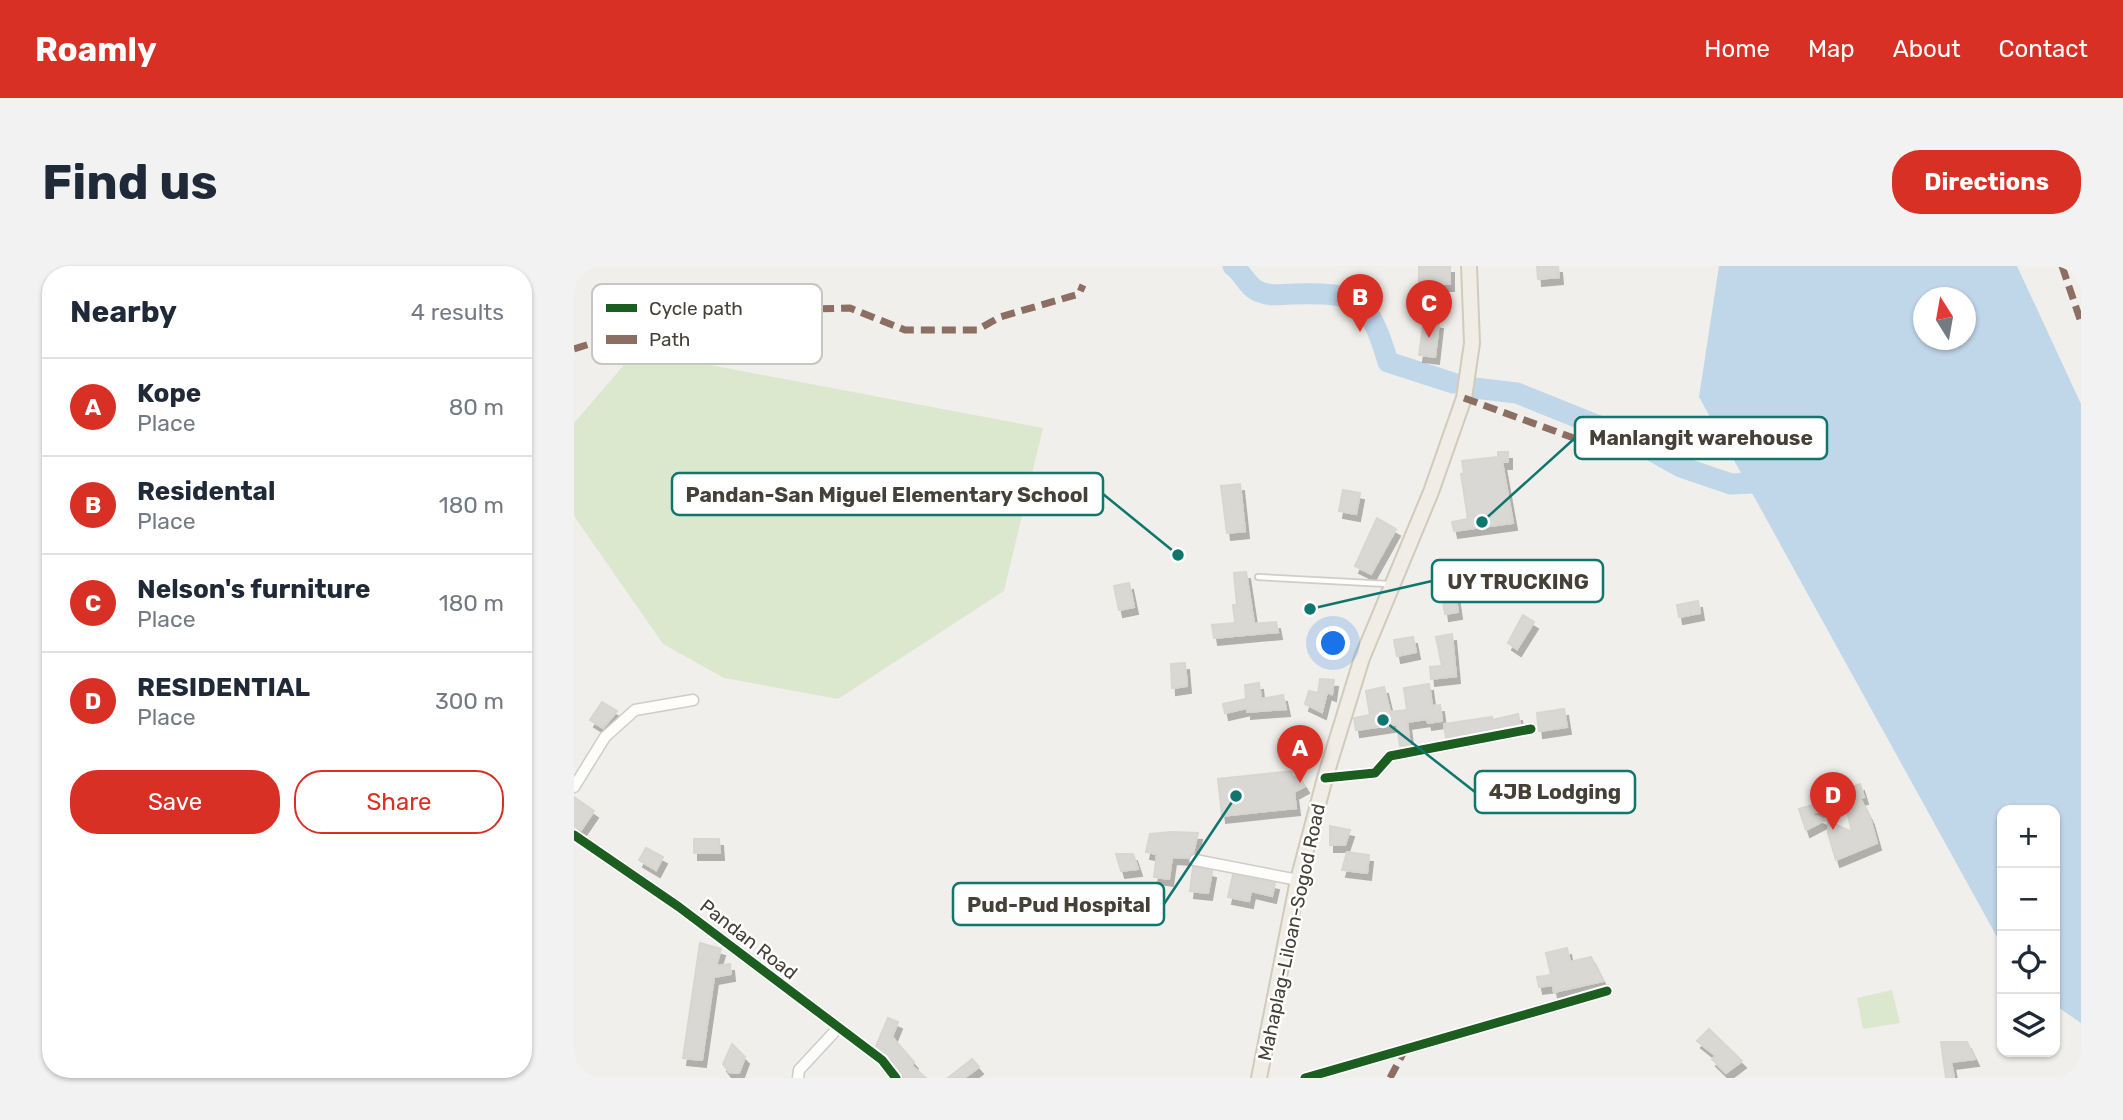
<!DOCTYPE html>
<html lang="en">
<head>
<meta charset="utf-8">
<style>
  :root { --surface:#fff; --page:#f2f2f3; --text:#1f2937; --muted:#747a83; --line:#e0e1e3; --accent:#d93025 }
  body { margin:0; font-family:Rubik,sans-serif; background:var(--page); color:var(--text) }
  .controls { position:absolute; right:21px; bottom:21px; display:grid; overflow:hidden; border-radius:14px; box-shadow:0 2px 5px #0004 }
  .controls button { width:63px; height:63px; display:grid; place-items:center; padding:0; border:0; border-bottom:2px solid var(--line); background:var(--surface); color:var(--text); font:35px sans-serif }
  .compass { position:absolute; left:1339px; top:21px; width:63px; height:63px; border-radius:50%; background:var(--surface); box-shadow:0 2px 5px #0004; rotate:349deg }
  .you { position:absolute; left:760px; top:378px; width:24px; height:24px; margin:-18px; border:5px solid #fff; border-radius:50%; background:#1a73e8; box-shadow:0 0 0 10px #1a73e833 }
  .badge { display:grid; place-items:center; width:46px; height:46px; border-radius:50%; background:var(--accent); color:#fff; font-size:23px; font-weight:700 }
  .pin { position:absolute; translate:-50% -58px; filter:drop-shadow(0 2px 4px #0008) }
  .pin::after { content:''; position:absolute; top:37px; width:24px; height:21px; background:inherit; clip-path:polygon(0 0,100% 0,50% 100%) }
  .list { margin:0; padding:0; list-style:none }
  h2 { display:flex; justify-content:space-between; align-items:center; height:91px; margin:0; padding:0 28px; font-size:30px }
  h2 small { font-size:23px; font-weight:400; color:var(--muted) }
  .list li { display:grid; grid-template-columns:46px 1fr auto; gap:21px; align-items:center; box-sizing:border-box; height:98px; padding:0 28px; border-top:2px solid var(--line) }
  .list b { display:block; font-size:26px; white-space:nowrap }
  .list p { margin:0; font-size:23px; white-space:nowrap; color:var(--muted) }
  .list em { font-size:23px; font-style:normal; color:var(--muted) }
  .actions { display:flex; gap:14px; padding:21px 28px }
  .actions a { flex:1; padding:16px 0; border:2px solid var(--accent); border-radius:28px; text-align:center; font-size:24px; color:var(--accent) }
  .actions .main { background:var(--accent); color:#fff }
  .icon { flex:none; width:38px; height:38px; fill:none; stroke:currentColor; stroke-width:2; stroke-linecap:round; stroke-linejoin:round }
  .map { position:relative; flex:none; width:1507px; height:812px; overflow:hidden; border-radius:28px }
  header { display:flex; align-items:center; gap:42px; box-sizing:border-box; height:98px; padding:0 35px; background:var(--accent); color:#fff }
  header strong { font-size:33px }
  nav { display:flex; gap:38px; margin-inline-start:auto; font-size:24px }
  .intro { display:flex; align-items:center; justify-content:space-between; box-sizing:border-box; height:168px; padding:0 42px }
  h1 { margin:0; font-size:49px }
  .button { padding:18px 32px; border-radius:28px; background:var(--accent); color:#fff; font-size:24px; font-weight:700 }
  main { display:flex; gap:42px; padding:0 42px }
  aside { flex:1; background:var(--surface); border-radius:28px; box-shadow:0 2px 5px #0004 }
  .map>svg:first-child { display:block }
  .green { fill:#dce8ce }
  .water { fill:#c0d6e9; fill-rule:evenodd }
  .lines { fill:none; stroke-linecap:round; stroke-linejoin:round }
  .river { stroke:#c0d6e9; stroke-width:21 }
  .building { fill:#d9d8d4; stroke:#d8d6d1; stroke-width:2; filter:url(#shadow) }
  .lane-casing { stroke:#cecdc9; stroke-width:8 }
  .street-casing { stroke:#cecdc9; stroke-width:13 }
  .primary-casing { stroke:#d0cbbb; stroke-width:18 }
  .lane { stroke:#fdfdfc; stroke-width:4.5 }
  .street { stroke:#fdfdfc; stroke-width:10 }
  .primary { stroke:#efede5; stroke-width:14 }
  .quiet { stroke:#8d6e63; stroke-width:7; stroke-dasharray:14 7; stroke-linecap:butt }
  .cycleway-casing { stroke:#fff; stroke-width:13 }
  .cycleway { stroke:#1b5e20; stroke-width:9 }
  .labels { text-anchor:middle; stroke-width:5; stroke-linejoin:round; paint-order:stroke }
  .street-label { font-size:19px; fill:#454138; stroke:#fff }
  .key { fill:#fff; stroke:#c7c6c3; stroke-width:2 }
  .key-label { font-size:19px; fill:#454138 }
  .leader { fill:none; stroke:#0f766e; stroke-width:2.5 }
  .callout-dot { fill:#0f766e; stroke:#fff; stroke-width:2.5 }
  .callout { fill:#fff; stroke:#0f766e; stroke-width:2.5 }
  .callout-label { font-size:21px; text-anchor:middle; font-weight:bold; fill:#454138 }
</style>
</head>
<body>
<header>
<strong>Roamly</strong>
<nav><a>Home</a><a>Map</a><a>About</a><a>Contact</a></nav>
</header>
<div class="intro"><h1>Find us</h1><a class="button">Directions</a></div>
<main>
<aside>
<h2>Nearby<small>4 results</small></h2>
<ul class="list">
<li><span class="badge">A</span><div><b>Kope</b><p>Place</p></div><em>80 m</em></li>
<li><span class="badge">B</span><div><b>Residental</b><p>Place</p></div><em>180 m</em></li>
<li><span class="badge">C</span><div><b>Nelson's furniture</b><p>Place</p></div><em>180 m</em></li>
<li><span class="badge">D</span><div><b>RESIDENTIAL</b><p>Place</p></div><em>300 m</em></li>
</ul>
<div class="actions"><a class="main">Save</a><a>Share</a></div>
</aside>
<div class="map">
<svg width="1507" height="812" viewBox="0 0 1507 812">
  <defs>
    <filter id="shadow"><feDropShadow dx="4" dy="7" stdDeviation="0" flood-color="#0004"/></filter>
  </defs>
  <rect width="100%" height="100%" fill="#f0efeb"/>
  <path class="green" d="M 62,85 L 469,162 L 430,325 L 264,433 L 150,412 L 89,378 L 0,250 L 0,157 Z
    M 1318,724 L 1326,757 L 1289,763 L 1283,732 Z"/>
  <path class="water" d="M 1145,0 L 1443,0 L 1507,138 L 1507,757 L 1481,739 L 1481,544 L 1428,544 L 1428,680 L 1125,131 ZM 1350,32 L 1392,32 L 1392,74 L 1350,74 Z"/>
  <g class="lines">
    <path class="river" d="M 659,0 C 669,7 674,22 686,26 C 697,31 706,28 718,28 C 784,26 795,32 814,96 L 879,117
      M 900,122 L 943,127 L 1057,173 L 1107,201 L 1157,218 L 1200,216"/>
  </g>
  <path class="building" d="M 845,0 L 876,0 L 876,18 L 845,18 Z
    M 963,0 L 984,0 L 985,11 L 964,13 Z
    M 850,54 L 865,56 L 861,91 L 845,89 Z
    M 924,186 L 934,186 L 934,196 L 928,196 L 939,257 L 880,265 L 878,256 L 894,253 L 887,208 L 890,207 L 888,195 L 924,191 Z
    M 666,218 L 671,265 L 653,267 L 647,220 Z
    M 769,224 L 786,227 L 782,248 L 765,245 Z
    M 803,252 L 822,263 L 797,308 L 781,300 Z
    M 863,294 L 877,295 L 874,319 L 880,319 L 884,346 L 871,348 Z
    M 672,306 L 680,358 L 702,356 L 704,366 L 640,372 L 638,359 L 661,357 L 659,339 L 663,339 L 660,307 Z
    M 555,317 L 560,341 L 545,344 L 540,320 Z
    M 1124,335 L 1126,347 L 1105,351 L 1103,339 Z
    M 949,349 L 960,356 L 943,383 L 934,377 Z
    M 878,368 L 882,410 L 857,413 L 856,401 L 868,400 L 862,371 Z
    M 839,371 L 842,386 L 823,390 L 820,374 Z
    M 611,397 L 613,420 L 598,422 L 597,398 Z
    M 746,413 L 760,414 L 758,428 L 753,426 L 748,446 L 731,438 L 735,425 L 744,427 Z
    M 685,417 L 687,433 L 709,429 L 712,443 L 673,446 L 673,442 L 651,447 L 649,438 L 672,433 L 671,419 Z
    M 855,418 L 858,440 L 866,439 L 868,455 L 854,457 L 853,453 L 833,456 L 836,479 L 826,480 L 823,458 L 782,464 L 780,452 L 796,449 L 792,425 L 810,421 L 816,446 L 833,444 L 830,422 Z
    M 28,436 L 43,445 L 29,462 L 16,454 Z
    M 990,443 L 993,461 L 965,465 L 963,447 Z
    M 944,448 L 946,458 L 872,472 L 870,458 L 918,451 L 918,454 Z
    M 718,505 L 718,510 L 727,513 L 731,520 L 720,526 L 722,542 L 648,550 L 644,513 Z
    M 1286,518 L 1290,531 L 1286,532 L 1296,552 L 1303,577 L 1262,594 L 1254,567 L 1254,555 L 1278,566 L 1270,533 L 1238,548 L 1251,554 L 1232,564 L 1225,543 L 1245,537 L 1242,529 L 1255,524 L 1257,528 Z
    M 0,531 L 20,545 L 7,564 L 0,560 Z
    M 756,560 L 776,564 L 771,579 L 756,579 Z
    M 598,566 L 624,567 L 619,587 L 614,592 L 598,591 L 595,613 L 580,611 L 583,588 L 572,586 L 576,568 Z
    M 120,573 L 145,573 L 146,587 L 120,587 Z
    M 72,582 L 89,591 L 82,604 L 65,594 Z
    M 773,586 L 795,589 L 793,607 L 768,604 Z
    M 542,588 L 559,588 L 564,603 L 547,605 Z
    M 619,601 L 638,605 L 634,627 L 616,625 Z
    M 659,609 L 701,617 L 698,630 L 677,625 L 675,635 L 654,631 Z
    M 126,677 L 147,683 L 142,700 L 156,698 L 157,708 L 140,711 L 128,794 L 109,792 Z
    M 993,682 L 996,696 L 1017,691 L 1029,715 L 980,726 L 979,719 L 965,721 L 963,711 L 977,709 L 972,687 Z
    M 314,752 L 324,756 L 318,771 L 340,796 L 338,800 L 352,812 L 331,812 L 302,780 Z
    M 1135,763 L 1168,795 L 1152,807 L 1138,793 L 1142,790 L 1123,775 Z
    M 1367,776 L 1393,776 L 1401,793 L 1377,796 L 1380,812 L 1372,812 Z
    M 158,778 L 171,791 L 165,807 L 155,806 L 149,798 Z
    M 398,793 L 405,801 L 390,812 L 374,812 Z"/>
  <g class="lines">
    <defs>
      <path id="lane" d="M 684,311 L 814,318"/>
      <path id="street" d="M 751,512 L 801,507 L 816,490 L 957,463
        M 0,521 L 31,471 L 61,444 L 119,434
        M 0,569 L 105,641 L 308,794 L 322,812
        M 621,594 L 724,614
        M 224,812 L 225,804 L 264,762
        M 731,812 L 1033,725"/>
      <path id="primary" d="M 685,812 L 724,614 L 751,512 L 788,392 L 857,226 L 890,132 L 898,77 L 895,0"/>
    </defs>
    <use href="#lane" class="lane-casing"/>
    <use href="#street" class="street-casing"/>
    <use href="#primary" class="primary-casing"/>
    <use href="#lane" class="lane"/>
    <use href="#street" class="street"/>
    <use href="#primary" class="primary"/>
    <path class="quiet" d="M 1488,0 L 1507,56
      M 0,83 L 91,54 L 143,45 L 201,49 L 237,43 L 276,42 L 331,64 L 403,64 L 426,51 L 505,28 L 509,19
      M 890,132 L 1041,187
      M 816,812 L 832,782"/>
    <defs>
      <path id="cycleway" d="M 751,512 L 801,507 L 816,490 L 957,463
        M 0,569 L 105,641 L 308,794 L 322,812
        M 731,812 L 1033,725"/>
    </defs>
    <use href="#cycleway" class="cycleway-casing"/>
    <use href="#cycleway" class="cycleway"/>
  </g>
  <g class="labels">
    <g class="street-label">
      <text transform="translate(717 666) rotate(-78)" y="7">Mahaplag-Liloan-Sogod Road</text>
      <text transform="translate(175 673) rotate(38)" y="7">Pandan Road</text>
    </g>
  </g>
  <rect x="18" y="18" width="230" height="80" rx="10" class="key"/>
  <rect x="32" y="38" width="31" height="8" fill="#1b5e20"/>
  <rect x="32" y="69" width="31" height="9" fill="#8d6e63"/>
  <g class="key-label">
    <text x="75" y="49">Cycle path</text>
    <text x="75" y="80">Path</text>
  </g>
  <path class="leader" d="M908 256L1001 172M604 289L529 228M736 343L858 315M809 454L901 526M662 530L590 638"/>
  <g class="callout-dot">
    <circle cx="908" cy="256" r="7"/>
    <circle cx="604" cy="289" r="7"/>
    <circle cx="736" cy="343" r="7"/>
    <circle cx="809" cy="454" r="7"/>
    <circle cx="662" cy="530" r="7"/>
  </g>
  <g class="callout">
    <rect x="1001" y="151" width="252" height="42" rx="7"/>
    <rect x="98" y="207" width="431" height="42" rx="7"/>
    <rect x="858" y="294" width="171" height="42" rx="7"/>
    <rect x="901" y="505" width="160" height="42" rx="7"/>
    <rect x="379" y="617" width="211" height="42" rx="7"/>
  </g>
  <g class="callout-label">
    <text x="1127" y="179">Manlangit warehouse</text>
    <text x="313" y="236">Pandan-San Miguel Elementary School</text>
    <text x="944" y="323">UY TRUCKING</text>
    <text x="981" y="533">4JB Lodging</text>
    <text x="485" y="646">Pud-Pud Hospital</text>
  </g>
</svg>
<div class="controls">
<button>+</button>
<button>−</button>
<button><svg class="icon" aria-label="locate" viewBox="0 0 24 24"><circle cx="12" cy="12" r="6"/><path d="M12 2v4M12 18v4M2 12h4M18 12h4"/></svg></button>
<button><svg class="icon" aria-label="layers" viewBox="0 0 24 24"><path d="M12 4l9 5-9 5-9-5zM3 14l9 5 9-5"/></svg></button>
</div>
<svg class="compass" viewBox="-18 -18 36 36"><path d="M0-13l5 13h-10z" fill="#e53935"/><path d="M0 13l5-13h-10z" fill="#747a83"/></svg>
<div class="you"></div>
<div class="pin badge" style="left:726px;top:517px">A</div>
<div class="pin badge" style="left:786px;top:66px">B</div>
<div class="pin badge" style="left:855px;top:72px">C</div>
<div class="pin badge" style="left:1259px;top:564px">D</div>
</div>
</main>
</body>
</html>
